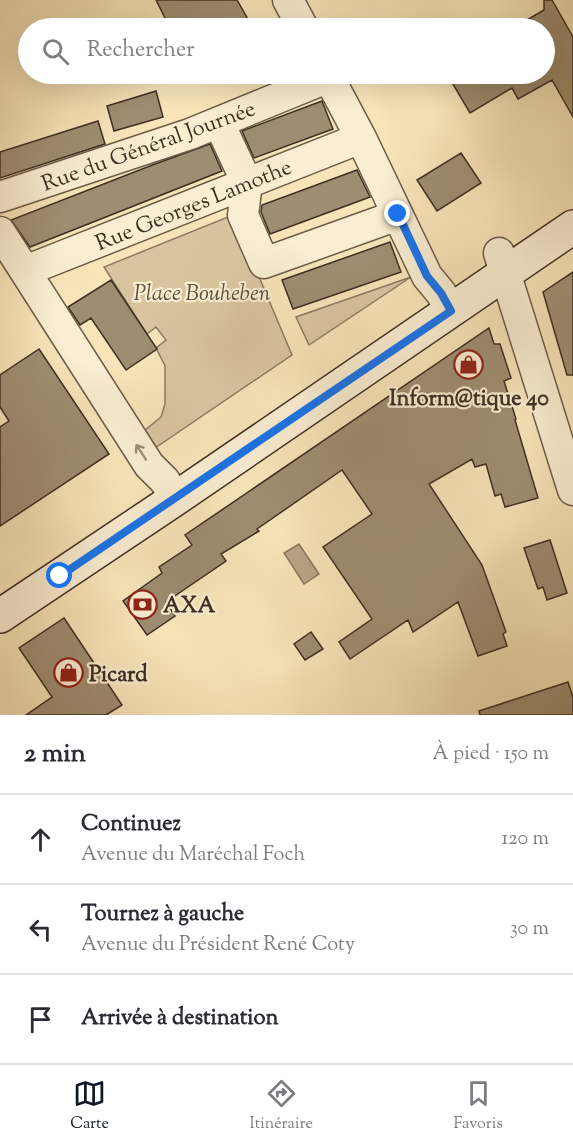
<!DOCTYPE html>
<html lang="fr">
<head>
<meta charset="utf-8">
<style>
  :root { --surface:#fff; --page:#f7f7f7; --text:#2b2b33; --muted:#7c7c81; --line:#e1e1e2; --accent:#111827 }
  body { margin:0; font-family:"Sorts Mill Goudy",serif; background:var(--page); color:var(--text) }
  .stop { position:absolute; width:18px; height:18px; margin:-14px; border:4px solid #1a73e8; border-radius:50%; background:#fff }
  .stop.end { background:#1a73e8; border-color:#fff; box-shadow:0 2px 6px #0008 }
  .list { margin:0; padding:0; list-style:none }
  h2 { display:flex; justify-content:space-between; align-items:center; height:78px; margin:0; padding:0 24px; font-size:26px }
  h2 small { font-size:20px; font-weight:400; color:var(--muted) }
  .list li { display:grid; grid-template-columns:39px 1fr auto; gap:18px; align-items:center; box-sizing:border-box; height:90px; padding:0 24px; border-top:2px solid var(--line) }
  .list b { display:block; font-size:22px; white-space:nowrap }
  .list p { margin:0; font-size:20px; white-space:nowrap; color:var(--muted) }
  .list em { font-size:20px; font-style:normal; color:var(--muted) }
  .icon { flex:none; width:33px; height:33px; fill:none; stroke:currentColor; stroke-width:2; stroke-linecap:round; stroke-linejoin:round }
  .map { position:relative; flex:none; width:573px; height:715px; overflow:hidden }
  .search { position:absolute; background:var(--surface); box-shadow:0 6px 24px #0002; left:18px; right:18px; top:18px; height:66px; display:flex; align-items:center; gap:15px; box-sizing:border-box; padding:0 21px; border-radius:33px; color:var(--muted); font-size:22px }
  .sheet { height:348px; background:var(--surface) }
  nav { display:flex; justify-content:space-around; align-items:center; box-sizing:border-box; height:84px; border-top:2px solid var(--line); background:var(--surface); font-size:16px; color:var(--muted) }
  nav a { display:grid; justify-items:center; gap:3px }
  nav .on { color:var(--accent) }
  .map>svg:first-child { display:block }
  .green { fill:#d8c5a0; stroke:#8b7a62; stroke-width:1.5 }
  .water { fill:#b8a686; stroke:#87765e; stroke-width:1.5 }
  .building { fill:#9e8d71; stroke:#3e2f23; stroke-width:1.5 }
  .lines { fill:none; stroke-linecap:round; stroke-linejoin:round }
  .minor-casing { stroke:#6c5c48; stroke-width:33 }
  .secondary-casing { stroke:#3e2f23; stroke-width:36 }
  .minor { stroke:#faedd2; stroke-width:30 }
  .secondary { stroke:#faedd2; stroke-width:33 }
  .oneway { stroke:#9c8e7a }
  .route { stroke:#1a73e8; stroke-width:8 }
  .labels { text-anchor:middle; stroke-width:4.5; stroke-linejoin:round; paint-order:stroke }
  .street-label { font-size:22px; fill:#3e2f23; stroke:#faedd2 }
  .park-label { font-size:22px; font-style:italic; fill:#5d4d3c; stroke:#faedd2 }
  .poi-label { font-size:22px; font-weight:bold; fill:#3e2f23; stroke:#faedd2; text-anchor:start }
</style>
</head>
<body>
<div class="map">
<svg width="573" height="715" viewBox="0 0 573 715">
  <rect width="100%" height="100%" fill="#f7e4b9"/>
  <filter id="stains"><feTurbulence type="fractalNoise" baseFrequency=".00333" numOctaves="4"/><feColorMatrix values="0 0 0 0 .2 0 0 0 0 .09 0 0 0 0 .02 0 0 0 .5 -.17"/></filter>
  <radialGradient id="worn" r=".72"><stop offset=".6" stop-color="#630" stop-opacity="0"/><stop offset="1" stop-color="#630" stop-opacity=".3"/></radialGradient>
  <path class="green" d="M 233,215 L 292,355 L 155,448 L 144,431 L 161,417 L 165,404 L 165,366 L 156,348 L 166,340 L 156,327 L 147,334 L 104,267 Z
    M 411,277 L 309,345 L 296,317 Z"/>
  <path class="water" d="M 299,544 L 319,574 L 304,584 L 284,553 Z"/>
  <path class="building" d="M 156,0 L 237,0 L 253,28 L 170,28 Z
    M 544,0 L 552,0 L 573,37 L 573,117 L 552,80 L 518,99 L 512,88 L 470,113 L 447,74 L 544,74 L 544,28 L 513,28 L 544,10 Z
    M 156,91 L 163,117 L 114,131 L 107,106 Z
    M 322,101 L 333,129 L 254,158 L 242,131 Z
    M 98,121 L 105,144 L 0,178 L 0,152 Z
    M 210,144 L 222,171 L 30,247 L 11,220 L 155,164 Z
    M 461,153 L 481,183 L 437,211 L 417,180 Z
    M 357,170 L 370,197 L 270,234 L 261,212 L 262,205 Z
    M 390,242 L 401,272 L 293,309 L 282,280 Z
    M 573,272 L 573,375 L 567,375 L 543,292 Z
    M 111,280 L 157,349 L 126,370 L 91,318 L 80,325 L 68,307 Z
    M 489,328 L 494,344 L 500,344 L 511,378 L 504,381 L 516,419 L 515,420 L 538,498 L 505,507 L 501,494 L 495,496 L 486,464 L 475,467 L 472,459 L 429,484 L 482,565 L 506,632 L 503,634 L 507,646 L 478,656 L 458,602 L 413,632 L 408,620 L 350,659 L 339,642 L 372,619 L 323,547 L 372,514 L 342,470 L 257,529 L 259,531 L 221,554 L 226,561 L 166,602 L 175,616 L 147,635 L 123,601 L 162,573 L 159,567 L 192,545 L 185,535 Z
    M 39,349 L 109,454 L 0,526 L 0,427 L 9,421 L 0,407 L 0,375 Z
    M 550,540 L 567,593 L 547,600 L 543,587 L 538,589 L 524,548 Z
    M 64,618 L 122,705 L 106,715 L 26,715 L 52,697 L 19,648 Z
    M 311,632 L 323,649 L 305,660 L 294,644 Z
    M 568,682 L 573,697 L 573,715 L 480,715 L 479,711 Z"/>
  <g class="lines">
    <defs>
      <path id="minor" d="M 288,0 L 303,28
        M 327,74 L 361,138 L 427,276 L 441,293 L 451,311
        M 219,123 L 247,183 L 243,215 L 264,263 L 398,215
        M 0,197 L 190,134 L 329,77
        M 0,232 L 149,465 L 165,481 L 175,499
        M 499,253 L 573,490
        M 25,271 L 361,138"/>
      <path id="secondary" d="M 0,616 L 175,499 L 573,227"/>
    </defs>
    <use href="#minor" class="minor-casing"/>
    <use href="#secondary" class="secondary-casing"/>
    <use href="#minor" class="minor"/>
    <use href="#secondary" class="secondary"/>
  </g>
  <defs><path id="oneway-shaft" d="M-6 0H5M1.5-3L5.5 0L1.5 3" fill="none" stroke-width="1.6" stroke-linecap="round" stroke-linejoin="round" transform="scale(1.5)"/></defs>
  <use class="oneway" href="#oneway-shaft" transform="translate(141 452) rotate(-123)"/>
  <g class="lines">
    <path class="route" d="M 60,576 L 451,311 L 441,293 L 427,276 L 398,214"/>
  </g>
  <defs>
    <symbol id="shop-ring" viewBox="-11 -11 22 22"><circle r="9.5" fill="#faedd2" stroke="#8f2418" stroke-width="1.5"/><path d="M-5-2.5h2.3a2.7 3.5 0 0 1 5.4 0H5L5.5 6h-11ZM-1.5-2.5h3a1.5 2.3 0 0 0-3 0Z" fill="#8f2418"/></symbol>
    <symbol id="bank-ring" viewBox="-11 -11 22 22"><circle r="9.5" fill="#faedd2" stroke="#8f2418" stroke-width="1.5"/><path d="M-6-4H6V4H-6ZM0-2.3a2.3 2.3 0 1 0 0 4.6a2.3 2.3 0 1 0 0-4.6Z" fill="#8f2418"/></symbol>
  </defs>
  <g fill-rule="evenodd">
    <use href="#shop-ring" x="452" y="348" width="33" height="33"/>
    <use href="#bank-ring" x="126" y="588" width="33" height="33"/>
    <use href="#shop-ring" x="52" y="656" width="33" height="33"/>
  </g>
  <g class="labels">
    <g class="street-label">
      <text transform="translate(148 145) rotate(-20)" y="8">Rue du Général Journée</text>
      <text transform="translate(193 204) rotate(-22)" y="8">Rue Georges Lamothe</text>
    </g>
    <g class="park-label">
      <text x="202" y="300">Place Bouheben</text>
    </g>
    <g class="poi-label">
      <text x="469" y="405" text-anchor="middle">Inform@tique 40</text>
      <text x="163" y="612">AXA</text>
      <text x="89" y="681">Picard</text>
    </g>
  </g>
  <rect width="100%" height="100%" filter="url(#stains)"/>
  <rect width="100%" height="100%" fill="url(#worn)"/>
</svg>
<div class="stop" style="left:60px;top:576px"></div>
<div class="stop end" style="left:398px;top:214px"></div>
<div class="search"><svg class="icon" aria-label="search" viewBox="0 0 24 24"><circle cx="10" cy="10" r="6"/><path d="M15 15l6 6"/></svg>Rechercher</div>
</div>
<section class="sheet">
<h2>2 min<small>À pied · 150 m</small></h2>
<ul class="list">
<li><svg class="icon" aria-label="ahead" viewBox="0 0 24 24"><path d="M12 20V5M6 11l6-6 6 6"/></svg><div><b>Continuez</b><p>Avenue du Maréchal Foch</p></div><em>120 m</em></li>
<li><svg class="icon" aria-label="left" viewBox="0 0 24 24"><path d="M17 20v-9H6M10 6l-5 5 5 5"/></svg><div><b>Tournez à gauche</b><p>Avenue du Président René Coty</p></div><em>30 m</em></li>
<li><svg class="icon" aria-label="arrive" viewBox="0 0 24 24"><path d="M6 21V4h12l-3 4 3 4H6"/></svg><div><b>Arrivée à destination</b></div></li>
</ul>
</section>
<nav>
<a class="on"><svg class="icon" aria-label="map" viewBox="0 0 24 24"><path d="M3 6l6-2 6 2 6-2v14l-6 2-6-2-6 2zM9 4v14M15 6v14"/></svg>Carte</a>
<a><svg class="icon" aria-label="directions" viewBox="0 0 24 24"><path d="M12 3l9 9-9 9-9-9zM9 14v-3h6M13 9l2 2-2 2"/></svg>Itinéraire</a>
<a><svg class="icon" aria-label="saved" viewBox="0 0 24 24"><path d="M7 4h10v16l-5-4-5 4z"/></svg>Favoris</a>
</nav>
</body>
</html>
